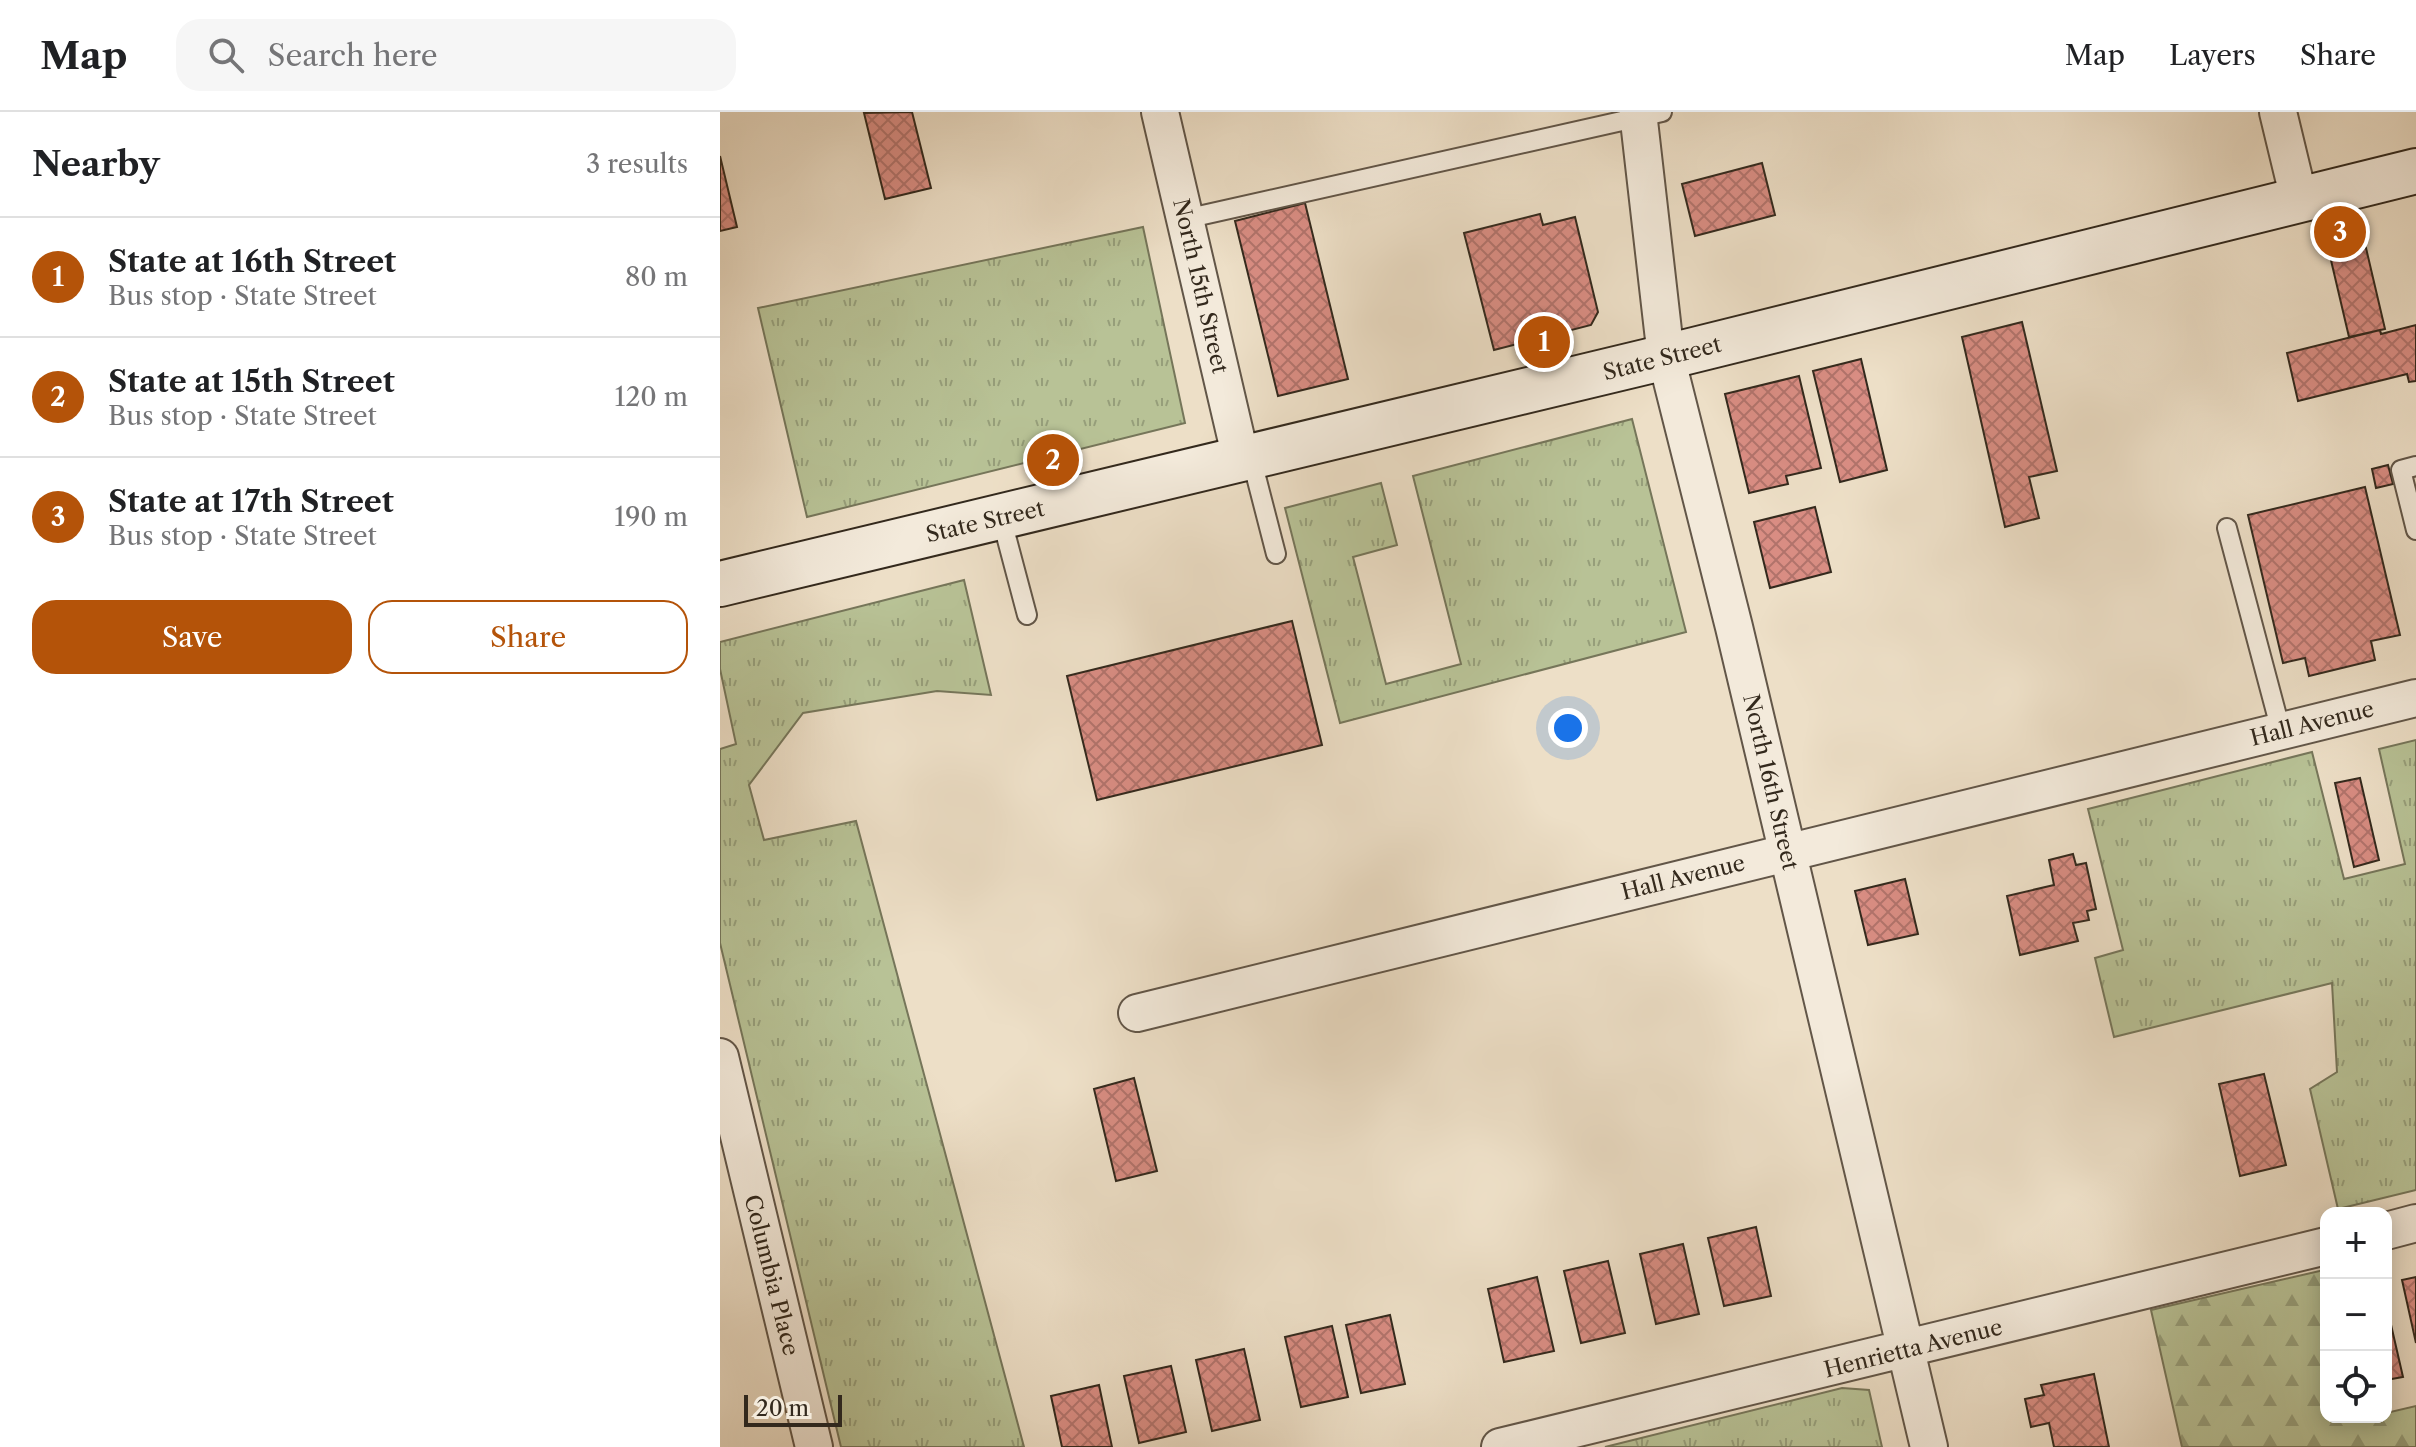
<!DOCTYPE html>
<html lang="en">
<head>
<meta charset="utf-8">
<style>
  :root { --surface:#fff; --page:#f6f6f6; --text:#202124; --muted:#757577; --line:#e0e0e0; --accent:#b45309 }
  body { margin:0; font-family:"Libre Caslon Text",serif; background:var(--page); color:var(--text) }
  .controls { position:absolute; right:24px; bottom:24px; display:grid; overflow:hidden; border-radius:16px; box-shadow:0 4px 20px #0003 }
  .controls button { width:72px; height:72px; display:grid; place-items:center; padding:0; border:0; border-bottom:2px solid var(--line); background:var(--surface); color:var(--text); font:40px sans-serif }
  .scale { position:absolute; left:24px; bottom:20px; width:98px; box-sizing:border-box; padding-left:8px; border:4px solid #33291d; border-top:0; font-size:22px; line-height:28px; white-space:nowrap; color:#33291d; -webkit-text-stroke:6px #f3eadb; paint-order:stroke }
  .you { position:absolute; left:848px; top:616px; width:28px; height:28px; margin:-20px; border:6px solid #fff; border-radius:50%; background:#1a73e8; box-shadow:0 0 0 12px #1a73e833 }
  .badge { display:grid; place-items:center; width:52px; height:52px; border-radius:50%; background:var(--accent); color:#fff; font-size:26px; font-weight:700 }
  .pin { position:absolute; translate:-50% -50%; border:4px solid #fff; box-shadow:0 2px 8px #0006 }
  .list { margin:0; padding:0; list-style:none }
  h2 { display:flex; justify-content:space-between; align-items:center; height:104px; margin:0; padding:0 32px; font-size:34px }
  h2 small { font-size:26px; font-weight:400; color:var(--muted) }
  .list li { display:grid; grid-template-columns:52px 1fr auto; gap:24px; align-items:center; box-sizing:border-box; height:120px; padding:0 32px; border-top:2px solid var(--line) }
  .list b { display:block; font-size:30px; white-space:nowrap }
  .list p { margin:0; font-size:26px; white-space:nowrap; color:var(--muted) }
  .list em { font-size:26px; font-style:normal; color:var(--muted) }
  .actions { display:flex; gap:16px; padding:24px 32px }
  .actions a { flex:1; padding:18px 0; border:2px solid var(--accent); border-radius:24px; text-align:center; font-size:28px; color:var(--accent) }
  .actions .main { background:var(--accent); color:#fff }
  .icon { flex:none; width:44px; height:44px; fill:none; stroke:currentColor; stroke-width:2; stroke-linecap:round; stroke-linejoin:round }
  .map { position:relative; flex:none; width:1696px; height:1335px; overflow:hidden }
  header { display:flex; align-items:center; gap:48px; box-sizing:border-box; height:112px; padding:0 40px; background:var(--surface); border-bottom:2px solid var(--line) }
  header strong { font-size:38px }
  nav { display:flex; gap:44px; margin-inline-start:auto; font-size:28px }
  .search { width:560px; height:72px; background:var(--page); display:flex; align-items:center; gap:20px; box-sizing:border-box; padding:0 28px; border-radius:24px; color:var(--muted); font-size:30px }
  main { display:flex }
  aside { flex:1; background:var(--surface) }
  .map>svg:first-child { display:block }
  .grass { fill:url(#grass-tufts); stroke:#76765a; stroke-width:2 }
  .forest { fill:url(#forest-firs); stroke:#76765a; stroke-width:2 }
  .building { fill:url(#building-cross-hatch); stroke:#33291d; stroke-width:2 }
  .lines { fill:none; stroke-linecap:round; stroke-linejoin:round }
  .lane-casing { stroke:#625648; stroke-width:22 }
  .street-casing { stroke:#625648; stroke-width:40 }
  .secondary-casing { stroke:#33291d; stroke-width:48 }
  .lane { stroke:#f3eadb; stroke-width:18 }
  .street { stroke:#f3eadb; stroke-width:36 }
  .secondary { stroke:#f3eadb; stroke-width:44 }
  .labels { text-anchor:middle; stroke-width:8; stroke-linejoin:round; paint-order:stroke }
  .street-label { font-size:22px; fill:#33291d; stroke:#f3eadb }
</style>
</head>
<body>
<header>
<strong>Map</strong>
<div class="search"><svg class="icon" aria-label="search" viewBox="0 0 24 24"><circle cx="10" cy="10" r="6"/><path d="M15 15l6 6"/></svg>Search here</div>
<nav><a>Map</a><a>Layers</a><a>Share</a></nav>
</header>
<main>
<aside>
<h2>Nearby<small>3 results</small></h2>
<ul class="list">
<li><span class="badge">1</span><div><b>State at 16th Street</b><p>Bus stop · State Street</p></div><em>80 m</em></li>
<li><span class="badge">2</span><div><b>State at 15th Street</b><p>Bus stop · State Street</p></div><em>120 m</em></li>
<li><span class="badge">3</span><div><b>State at 17th Street</b><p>Bus stop · State Street</p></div><em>190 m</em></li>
</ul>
<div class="actions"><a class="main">Save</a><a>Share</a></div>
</aside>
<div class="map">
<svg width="1696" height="1335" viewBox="0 0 1696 1335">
  <defs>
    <pattern id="grass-tufts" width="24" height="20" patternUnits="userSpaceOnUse" patternTransform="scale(2)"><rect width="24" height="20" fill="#b8c296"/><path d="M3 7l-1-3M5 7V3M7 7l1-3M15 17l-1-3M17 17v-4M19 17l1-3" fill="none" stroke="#969e7a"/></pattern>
    <pattern id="forest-firs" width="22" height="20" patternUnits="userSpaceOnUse" patternTransform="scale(2)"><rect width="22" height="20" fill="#b8c296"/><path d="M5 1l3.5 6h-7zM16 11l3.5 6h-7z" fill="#969e7a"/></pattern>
    <pattern id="building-cross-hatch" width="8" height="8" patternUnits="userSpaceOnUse" patternTransform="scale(2)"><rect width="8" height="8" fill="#d98d83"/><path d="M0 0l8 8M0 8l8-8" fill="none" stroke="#b1736b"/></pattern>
  </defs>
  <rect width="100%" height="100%" fill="#eddfc7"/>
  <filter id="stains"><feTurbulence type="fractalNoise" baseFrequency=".0025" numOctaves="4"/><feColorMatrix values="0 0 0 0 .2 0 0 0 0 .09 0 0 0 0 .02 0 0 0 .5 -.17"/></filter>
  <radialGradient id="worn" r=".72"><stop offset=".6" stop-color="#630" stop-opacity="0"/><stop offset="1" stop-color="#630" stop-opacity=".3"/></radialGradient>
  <path class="grass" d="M 423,115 L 465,311 L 87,405 L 38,196 Z
    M 912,307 L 966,520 L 620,611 L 565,396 L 661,371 L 677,433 L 633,445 L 666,572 L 741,552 L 693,364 Z
    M 244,468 L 271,583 L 217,579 L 83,601 L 29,673 L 44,728 L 136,709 L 304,1335 L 121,1335 L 0,831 L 0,637 L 16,632 L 0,557 L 0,530 Z
    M 1696,628 L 1696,1078 L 1618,1097 L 1590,977 L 1617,960 L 1612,871 L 1394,925 L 1375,846 L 1403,838 L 1368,697 L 1592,640 L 1624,767 L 1685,752 L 1659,637 Z
    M 1122,1276 L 1149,1278 L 1162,1335 L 885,1335 Z"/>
  <path class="forest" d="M 1604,1158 L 1606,1305 L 1639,1307 L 1666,1305 L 1666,1301 L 1696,1294 L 1696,1335 L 1462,1335 L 1431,1198 Z"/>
  <path class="building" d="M 192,0 L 211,76 L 165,87 L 144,1 Z
    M 0,44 L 17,115 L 0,119 Z
    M 1042,51 L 1055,103 L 975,124 L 962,72 Z
    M 585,91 L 628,267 L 558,284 L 515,109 Z
    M 820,102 L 823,113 L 855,105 L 878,200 L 871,213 L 774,238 L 744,121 Z
    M 1646,136 L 1665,217 L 1629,225 L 1610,144 Z
    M 1302,210 L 1337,359 L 1309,365 L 1319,406 L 1285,415 L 1242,225 Z
    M 1696,213 L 1696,269 L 1689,270 L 1687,262 L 1578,289 L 1567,241 L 1660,218 L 1661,222 Z
    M 1141,247 L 1167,358 L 1120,370 L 1093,259 Z
    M 1079,264 L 1101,356 L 1066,364 L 1068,372 L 1029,381 L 1005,282 Z
    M 1668,353 L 1673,372 L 1656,376 L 1652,357 Z
    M 1645,375 L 1680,523 L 1651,529 L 1655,548 L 1589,564 L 1585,546 L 1563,551 L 1528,403 Z
    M 1095,395 L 1111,460 L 1050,476 L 1034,410 Z
    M 572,509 L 602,633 L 377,688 L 347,564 Z
    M 1640,666 L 1659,748 L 1634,755 L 1615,671 Z
    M 1353,742 L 1356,753 L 1366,751 L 1376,797 L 1367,799 L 1369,808 L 1353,811 L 1358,829 L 1300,843 L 1287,784 L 1334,773 L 1329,748 Z
    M 1185,767 L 1198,822 L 1148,833 L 1135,779 Z
    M 1544,962 L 1566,1053 L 1520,1064 L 1499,972 Z
    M 414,966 L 437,1059 L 396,1069 L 374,977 Z
    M 1036,1115 L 1051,1184 L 1004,1194 L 988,1126 Z
    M 963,1132 L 979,1202 L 936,1212 L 920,1142 Z
    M 888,1149 L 905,1221 L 861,1231 L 844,1159 Z
    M 817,1165 L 834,1239 L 784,1250 L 768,1177 Z
    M 1696,1165 L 1696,1231 L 1682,1168 Z
    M 1666,1191 L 1683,1265 L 1666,1268 Z
    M 670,1203 L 685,1272 L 641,1281 L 626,1213 Z
    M 612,1214 L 628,1285 L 581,1295 L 565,1225 Z
    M 524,1237 L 540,1308 L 492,1319 L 476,1248 Z
    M 451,1254 L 466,1320 L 419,1331 L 404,1264 Z
    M 1374,1262 L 1389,1335 L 1334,1335 L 1329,1311 L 1311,1315 L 1305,1287 L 1324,1283 L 1321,1273 Z
    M 379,1273 L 392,1335 L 342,1335 L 331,1284 Z"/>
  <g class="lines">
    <defs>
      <path id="lane" d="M 465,107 L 942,0
        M 531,345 L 556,442
        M 1696,354 L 1681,358 L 1696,418
        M 281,405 L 307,503
        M 1507,416 L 1561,619"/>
      <path id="street" d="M 440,0 L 521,347
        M 918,0 L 946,245 L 1014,515 L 1209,1335
        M 1558,0 L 1579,87
        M 417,901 L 1696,586
        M 0,945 L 94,1335
        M 1666,1119 L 1696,1111
        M 780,1335 L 1606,1134"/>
      <path id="secondary" d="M 0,472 L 946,245 L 1696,59"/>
    </defs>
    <use href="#lane" class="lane-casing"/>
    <use href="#street" class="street-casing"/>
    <use href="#secondary" class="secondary-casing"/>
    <use href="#lane" class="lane"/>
    <use href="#street" class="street"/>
    <use href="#secondary" class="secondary"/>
  </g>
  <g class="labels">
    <g class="street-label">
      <text transform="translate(481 174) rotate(77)" y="8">North 15th Street</text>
      <text transform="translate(942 246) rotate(-14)" y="8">State Street</text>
      <text transform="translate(265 409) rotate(-13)" y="8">State Street</text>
      <text transform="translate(1592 611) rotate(-14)" y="8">Hall Avenue</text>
      <text transform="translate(1051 670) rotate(77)" y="8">North 16th Street</text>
      <text transform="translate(963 765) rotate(-14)" y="8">Hall Avenue</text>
      <text transform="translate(52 1163) rotate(76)" y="8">Columbia Place</text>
      <text transform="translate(1193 1236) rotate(-14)" y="8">Henrietta Avenue</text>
    </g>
  </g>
  <rect width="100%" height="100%" filter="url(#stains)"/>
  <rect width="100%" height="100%" fill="url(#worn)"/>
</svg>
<div class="controls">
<button>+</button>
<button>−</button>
<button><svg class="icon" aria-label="locate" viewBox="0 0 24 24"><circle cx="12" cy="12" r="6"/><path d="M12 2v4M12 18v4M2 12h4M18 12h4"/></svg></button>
</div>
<div class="scale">20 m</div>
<div class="you"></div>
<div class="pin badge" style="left:824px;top:230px">1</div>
<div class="pin badge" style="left:333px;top:348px">2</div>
<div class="pin badge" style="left:1620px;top:120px">3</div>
</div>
</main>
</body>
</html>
